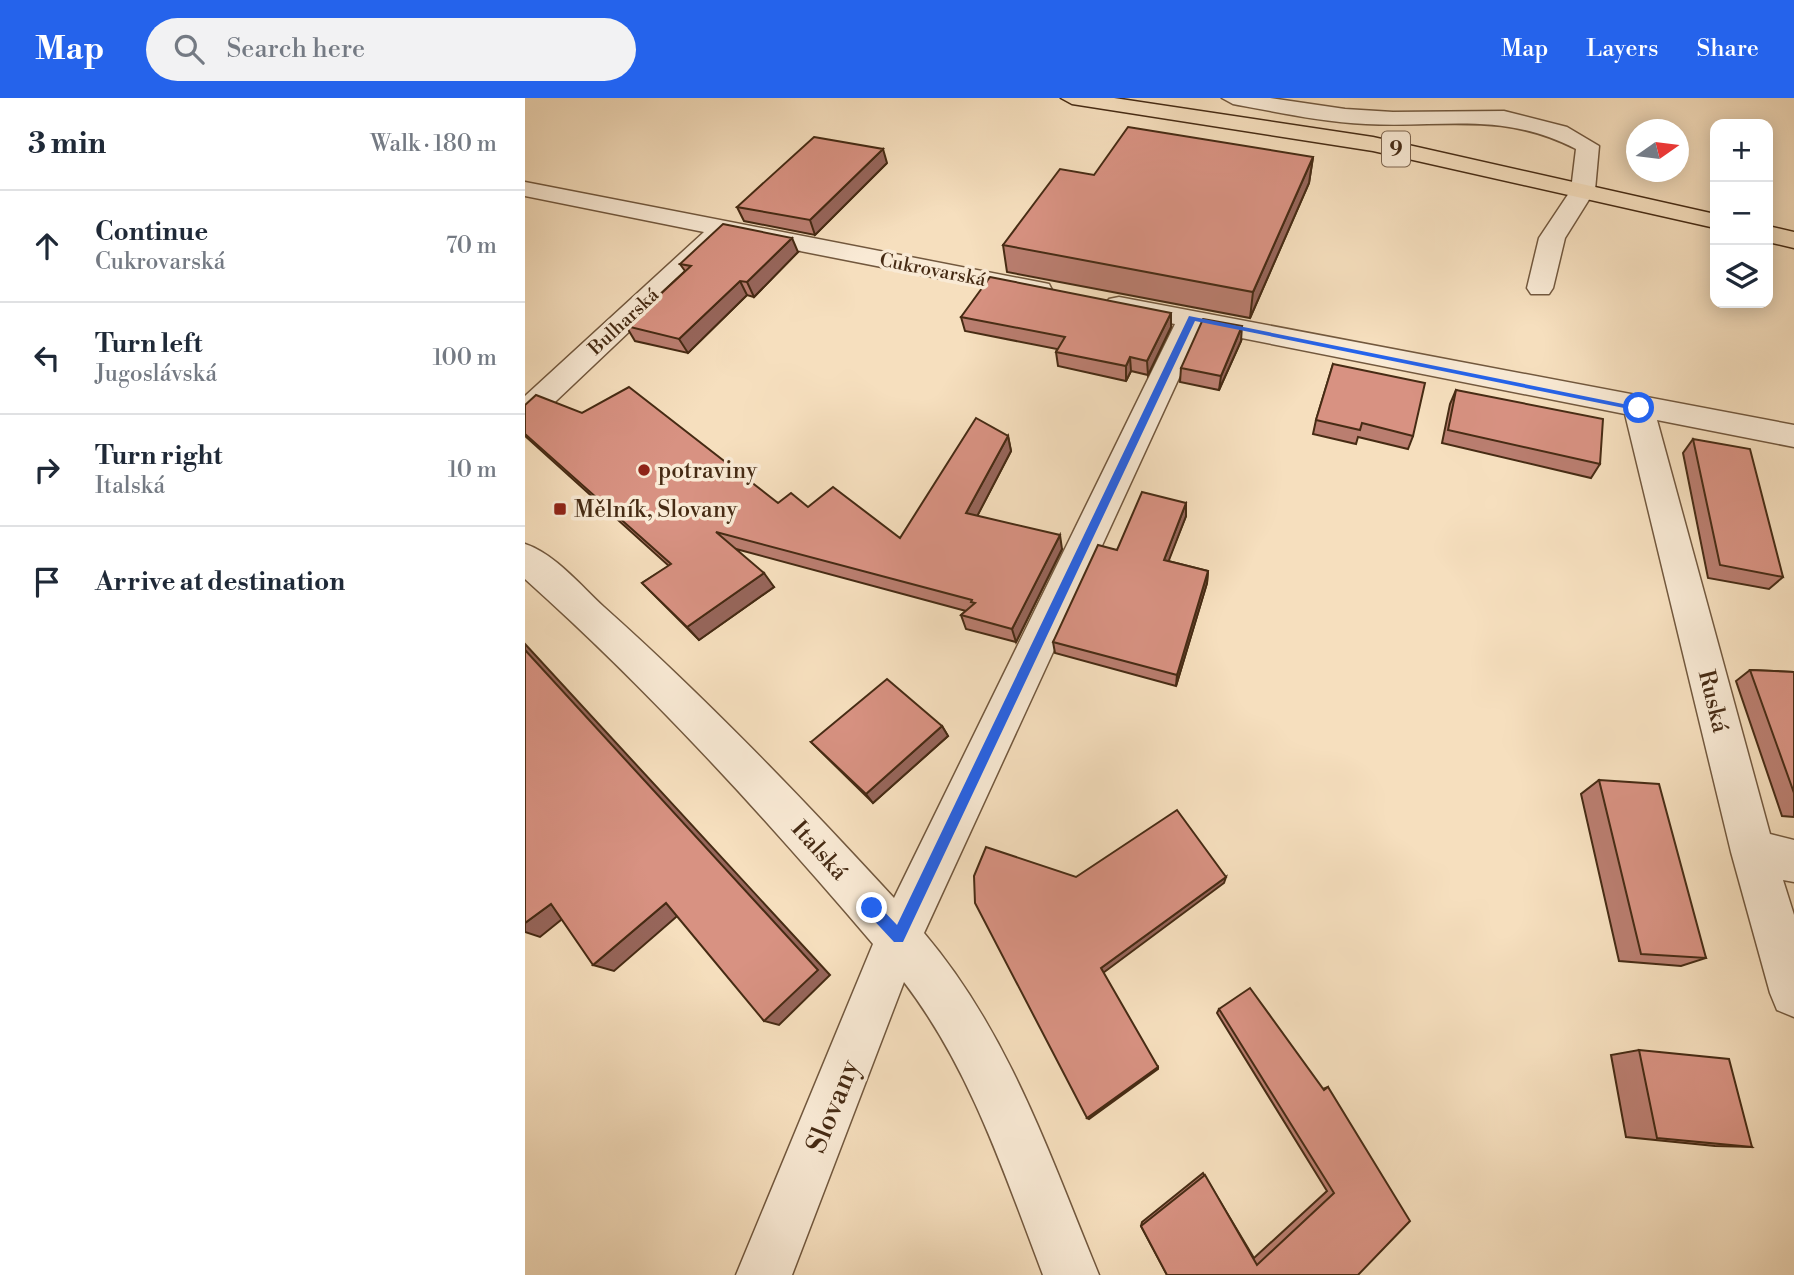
<!DOCTYPE html>
<html lang="en">
<head>
<meta charset="utf-8">
<style>
  :root { --surface:#fff; --page:#f2f2f3; --text:#1f2937; --muted:#747a83; --line:#e0e1e3; --accent:#2563eb }
  body { margin:0; font-family:"Libre Bodoni",serif; background:var(--page); color:var(--text) }
  .controls { position:absolute; right:21px; top:21px; display:grid; overflow:hidden; border-radius:14px; box-shadow:0 4px 18px #0003 }
  .controls button { width:63px; height:63px; display:grid; place-items:center; padding:0; border:0; border-bottom:2px solid var(--line); background:var(--surface); color:var(--text); font:35px sans-serif }
  .compass { position:absolute; left:1101px; top:21px; width:63px; height:63px; border-radius:50%; background:var(--surface); box-shadow:0 4px 18px #0003; rotate:76deg }
  .stop { position:absolute; width:21px; height:21px; margin:-16px; border:5px solid #2563eb; border-radius:50%; background:#fff }
  .stop.end { background:#2563eb; border-color:#fff; box-shadow:0 2px 7px #0008 }
  .list { margin:0; padding:0; list-style:none }
  h2 { display:flex; justify-content:space-between; align-items:center; height:91px; margin:0; padding:0 28px; font-size:30px }
  h2 small { font-size:23px; font-weight:400; color:var(--muted) }
  .list li { display:grid; grid-template-columns:46px 1fr auto; gap:21px; align-items:center; box-sizing:border-box; height:112px; padding:0 28px; border-top:2px solid var(--line) }
  .list b { display:block; font-size:26px; white-space:nowrap }
  .list p { margin:0; font-size:23px; white-space:nowrap; color:var(--muted) }
  .list em { font-size:23px; font-style:normal; color:var(--muted) }
  .icon { flex:none; width:38px; height:38px; fill:none; stroke:currentColor; stroke-width:2; stroke-linecap:round; stroke-linejoin:round }
  .map { position:relative; flex:none; width:1269px; height:1177px; overflow:hidden }
  header { display:flex; align-items:center; gap:42px; box-sizing:border-box; height:98px; padding:0 35px; background:var(--accent); color:#fff }
  header strong { font-size:33px }
  nav { display:flex; gap:38px; margin-inline-start:auto; font-size:24px }
  .search { width:490px; height:63px; background:var(--page); display:flex; align-items:center; gap:18px; box-sizing:border-box; padding:0 24px; border-radius:38px; color:var(--muted); font-size:26px }
  main { display:flex }
  aside { flex:1; background:var(--surface) }
  .map>svg:first-child { display:block }
  .lines { fill:none; stroke-linecap:round; stroke-linejoin:round }
  .minor-casing { stroke:#72583e; stroke-width:3 }
  .major-casing { stroke:#462b14; stroke-width:3 }
  .minor { fill:#f9ead5; fill-rule:evenodd }
  .major { fill:#f6dfbe; fill-rule:evenodd }
  .wall { fill:#ba7e70; stroke:#462b14; stroke-width:2 }
  .shaded-wall { fill:#97665b; stroke:#462b14; stroke-width:2 }
  .building { fill:#d89282; stroke:#462b14; stroke-width:2 }
  .route { fill:#2563eb }
  .poi-dot { fill:#8f2418; stroke:#f9ead5; stroke-width:2.5 }
  .labels { text-anchor:middle; stroke-width:7; stroke-linejoin:round; paint-order:stroke }
  .far-street-label { font-size:19px; fill:#462b14; stroke:#f9ead5 }
  .shield { fill:#f9ead5; stroke:#7c644e; stroke-width:2 }
  .shield-label { font-size:21px; font-weight:bold; fill:#462b14 }
  .poi-label { font-size:23px; fill:#462b14; stroke:#f9ead5; text-anchor:start }
  .street-label { font-size:23px; fill:#462b14; stroke:#f9ead5 }
  .near-street-label { font-size:28px; fill:#462b14; stroke:#f9ead5 }
</style>
</head>
<body>
<header>
<strong>Map</strong>
<div class="search"><svg class="icon" aria-label="search" viewBox="0 0 24 24"><circle cx="10" cy="10" r="6"/><path d="M15 15l6 6"/></svg>Search here</div>
<nav><a>Map</a><a>Layers</a><a>Share</a></nav>
</header>
<main>
<aside>
<h2>3 min<small>Walk · 180 m</small></h2>
<ul class="list">
<li><svg class="icon" aria-label="ahead" viewBox="0 0 24 24"><path d="M12 20V5M6 11l6-6 6 6"/></svg><div><b>Continue</b><p>Cukrovarská</p></div><em>70 m</em></li>
<li><svg class="icon" aria-label="left" viewBox="0 0 24 24"><path d="M17 20v-9H6M10 6l-5 5 5 5"/></svg><div><b>Turn left</b><p>Jugoslávská</p></div><em>100 m</em></li>
<li><svg class="icon" aria-label="right" viewBox="0 0 24 24"><path d="M7 20v-9h11M14 6l5 5-5 5"/></svg><div><b>Turn right</b><p>Italská</p></div><em>10 m</em></li>
<li><svg class="icon" aria-label="arrive" viewBox="0 0 24 24"><path d="M6 21V4h12l-3 4 3 4H6"/></svg><div><b>Arrive at destination</b></div></li>
</ul>
</aside>
<div class="map">
<svg width="1269" height="1177" viewBox="0 0 1269 1177">
  <rect width="100%" height="100%" fill="#f6dfbe"/>
  <filter id="stains"><feTurbulence type="fractalNoise" baseFrequency=".00286" numOctaves="4"/><feColorMatrix values="0 0 0 0 .2 0 0 0 0 .09 0 0 0 0 .02 0 0 0 .5 -.17"/></filter>
  <radialGradient id="worn" r=".72"><stop offset=".6" stop-color="#630" stop-opacity="0"/><stop offset="1" stop-color="#630" stop-opacity=".3"/></radialGradient>
  <g class="lines">
    <defs>
      <path id="minor" d="M 697,0 L 745,0 L 820,11 L 868,14 L 979,13 L 1042,29 L 1074,48 L 1070,92 L 1040,140 L 1028,190 L 1024,196 L 1006,196 L 1002,190 L 1014,140 L 1046,92 L 1051,51 C 977,13 920,30 841,26 C 796,24 752,14 708,6 Z
        M 0,84 L 514,184 L 524,186 L 527,192 L 524,198 L 514,200 L 204,139 L 11,322 L 0,325 L 0,298 L 179,134 L 0,98 Z
        M 594,199 L 1269,327 L 1269,349 L 1132,322 L 1245,736 L 1269,742 L 1269,784 L 1258,782 L 1269,817 L 1269,919 L 1252,912 L 1245,895 L 1206,754 L 1100,316 L 676,232 L 399,835 C 484,935 525,1058 574,1177 L 518,1177 C 479,1075 446,972 379,884 L 267,1177 L 211,1177 L 348,846 C 239,718 125,593 0,481 L 0,446 C 30,456 56,488 79,509 C 181,600 276,699 369,800 L 650,226 L 584,213 L 580,207 L 584,201 Z"/>
      <path id="major" d="M 536,0 L 589,0 L 848,39 L 1190,116 L 1190,130 L 848,53 L 547,6 Z
        M 1243,128 L 1269,134 L 1269,150 L 1243,144 Z"/>
    </defs>
    <use href="#minor" class="minor-casing"/>
    <use href="#major" class="major-casing"/>
    <use href="#minor" class="minor"/>
    <use href="#major" class="major"/>
  </g>
  <path class="wall" d="M 788,59 L 784,85 L 725,220 L 482,174 L 478,147 L 569,77 Z
    M 362,65 L 290,137 L 219,123 L 212,109 Z
    M 273,154 L 229,199 L 222,197 L 163,255 L 110,243 L 101,228 L 160,173 L 155,166 Z
    M 646,215 L 646,229 L 623,277 L 606,273 L 601,283 L 533,268 L 531,254 L 532,251 L 440,233 L 436,219 Z
    M 716,243 L 694,292 L 655,284 L 656,270 Z
    M 808,266 L 888,338 L 883,351 L 833,339 L 831,346 L 788,336 L 791,322 Z
    M 931,292 L 1075,366 L 1066,380 L 917,345 L 925,306 Z
    M 0,307 L 253,405 L 283,409 L 375,440 L 483,338 L 486,353 L 452,418 L 537,451 L 491,544 L 441,531 L 436,517 L 441,513 L 211,451 L 249,489 L 174,542 L 117,485 L 144,468 L 0,338 Z
    M 1168,341 L 1258,479 L 1244,491 L 1183,480 L 1158,355 Z
    M 661,405 L 661,418 L 643,463 L 683,473 L 682,485 L 651,588 L 530,555 L 528,544 L 592,452 Z
    M 1225,572 L 1269,574 L 1269,719 L 1257,718 L 1211,583 Z
    M 417,628 L 423,638 L 348,705 L 286,644 Z
    M 1074,682 L 1181,860 L 1156,868 L 1094,863 L 1056,696 Z
    M 694,911 L 798,991 L 803,989 L 833,1177 L 642,1177 L 616,1128 L 617,1124 L 678,1075 L 729,1160 L 802,1093 L 692,915 Z
    M 1114,952 L 1227,1049 L 1190,1048 L 1101,1039 L 1086,957 Z"/>
  <path class="shaded-wall" d="M 358,51 L 362,65 L 290,137 L 285,122 Z
    M 788,59 L 784,85 L 725,220 L 728,194 Z
    M 267,140 L 273,154 L 229,199 L 222,184 Z
    M 215,183 L 222,197 L 163,255 L 154,241 Z
    M 646,215 L 646,229 L 623,277 L 622,263 Z
    M 717,228 L 716,243 L 694,292 L 696,278 Z
    M 605,259 L 606,273 L 601,283 L 601,268 Z
    M 483,338 L 486,353 L 446,430 L 441,415 Z
    M 661,405 L 661,418 L 639,475 L 639,462 Z
    M 535,437 L 537,451 L 491,544 L 487,531 Z
    M 683,473 L 682,485 L 651,588 L 652,577 Z
    M 239,475 L 249,489 L 174,542 L 162,529 Z
    M 0,546 L 305,877 L 254,927 L 239,923 L 0,552 Z
    M 417,628 L 423,638 L 348,705 L 341,696 Z
    M 701,779 L 699,785 L 578,875 L 576,870 Z
    M 141,805 L 158,813 L 89,873 L 68,867 Z
    M 26,806 L 47,813 L 15,839 L 0,834 L 0,825 Z
    M 633,969 L 633,971 L 564,1021 L 562,1020 Z"/>
  <path class="building" d="M 603,29 L 788,59 L 728,194 L 478,147 L 535,71 L 569,77 Z
    M 289,39 L 358,51 L 285,122 L 212,109 Z
    M 198,126 L 267,140 L 222,184 L 215,183 L 154,241 L 101,228 L 166,168 L 155,166 Z
    M 465,179 L 646,215 L 622,263 L 605,259 L 601,268 L 531,254 L 540,239 L 436,219 Z
    M 678,221 L 717,228 L 696,278 L 656,270 Z
    M 808,266 L 900,285 L 888,338 L 837,325 L 835,332 L 791,322 Z
    M 104,289 L 253,405 L 266,395 L 283,409 L 308,389 L 375,440 L 451,320 L 483,338 L 441,415 L 535,437 L 487,531 L 436,517 L 450,505 L 446,504 L 447,502 L 191,434 L 239,475 L 162,529 L 117,485 L 146,466 L 0,336 L 0,307 L 11,297 L 57,315 Z
    M 931,292 L 1078,321 L 1075,366 L 923,332 Z
    M 1168,341 L 1225,351 L 1258,479 L 1195,467 Z
    M 617,394 L 661,405 L 639,462 L 683,473 L 652,577 L 528,544 L 573,447 L 592,452 Z
    M 0,552 L 293,872 L 239,923 L 141,805 L 68,867 L 26,806 L 0,825 Z
    M 1225,572 L 1269,574 L 1269,695 Z
    M 362,581 L 417,628 L 341,696 L 286,644 Z
    M 1074,682 L 1134,686 L 1181,860 L 1116,856 Z
    M 652,712 L 701,779 L 576,870 L 633,969 L 562,1020 L 450,805 L 449,778 L 461,749 L 551,779 Z
    M 725,890 L 799,992 L 803,989 L 885,1123 L 833,1177 L 642,1177 L 616,1128 L 680,1077 L 732,1167 L 809,1095 L 694,911 Z
    M 1114,952 L 1204,961 L 1227,1049 L 1132,1040 Z"/>
  <path class="route" d="M 664,218 L 1118,310 L 1114,313 L 670,223 L 378,844 L 369,844 L 342,815 L 342,806 L 352,806 L 372,827 Z"/>
  <g class="poi-dot">
    <circle cx="119" cy="372" r="7"/>
    <rect x="28" y="404" width="14" height="14" rx="3.5"/>
  </g>
  <g class="labels">
    <g class="far-street-label">
      <text transform="translate(408 171) rotate(11)" y="7">Cukrovarská</text>
      <text transform="translate(98 223) rotate(-43)" y="7">Bulharská</text>
    </g>
    <rect class="shield" x="857" y="33.5" width="28" height="35" rx="5"/>
    <g class="shield-label">
      <text x="871" y="58">9</text>
    </g>
    <g class="poi-label">
      <text x="133" y="380">potraviny</text>
      <text x="49" y="419">Mělník, Slovany</text>
    </g>
    <g class="street-label">
      <text transform="translate(1189 603) rotate(76)" y="8">Ruská</text>
      <text transform="translate(295 752) rotate(48)" y="8">Italská</text>
    </g>
    <g class="near-street-label">
      <text transform="translate(307 1008) rotate(-68)" y="10">Slovany</text>
    </g>
  </g>
  <rect width="100%" height="100%" filter="url(#stains)"/>
  <rect width="100%" height="100%" fill="url(#worn)"/>
</svg>
<div class="controls">
<button>+</button>
<button>−</button>
<button><svg class="icon" aria-label="layers" viewBox="0 0 24 24"><path d="M12 4l9 5-9 5-9-5zM3 14l9 5 9-5"/></svg></button>
</div>
<svg class="compass" viewBox="-18 -18 36 36"><path d="M0-13l5 13h-10z" fill="#e53935"/><path d="M0 13l5-13h-10z" fill="#747a83"/></svg>
<div class="stop" style="left:1114px;top:310px"></div>
<div class="stop end" style="left:347px;top:810px"></div>
</div>
</main>
</body>
</html>
